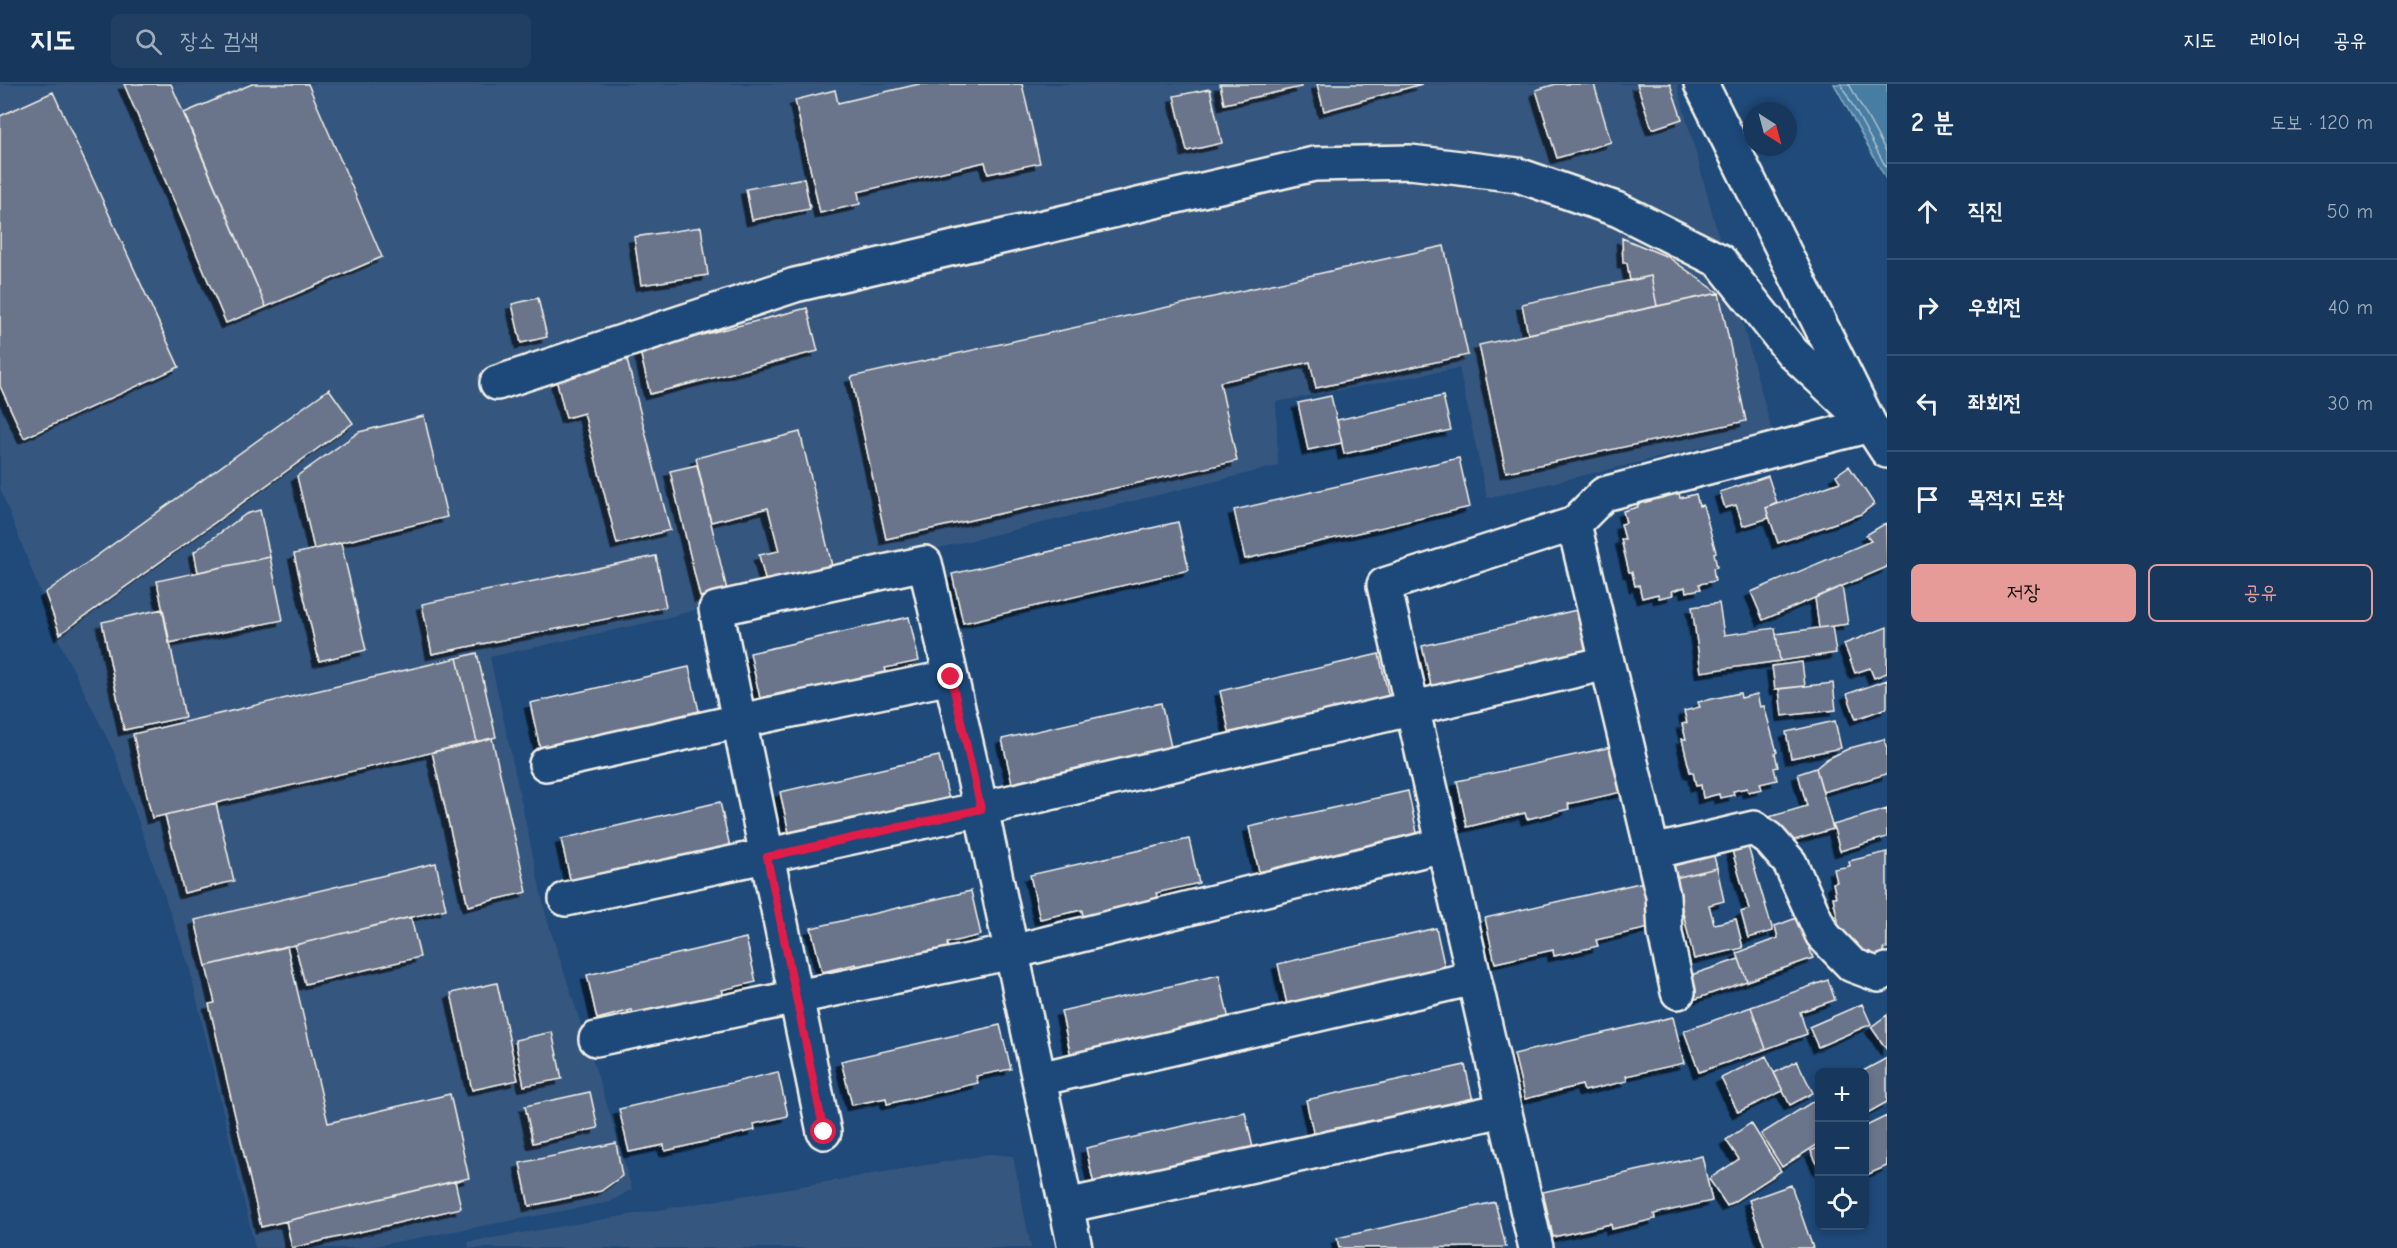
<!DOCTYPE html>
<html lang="ko">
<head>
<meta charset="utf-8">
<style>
  :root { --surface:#17385c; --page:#203f62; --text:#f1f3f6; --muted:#9eacbb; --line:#365272; --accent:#e69b98 }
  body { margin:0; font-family:"Comic Neue","Poor Story",sans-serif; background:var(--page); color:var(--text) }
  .controls { position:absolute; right:18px; bottom:18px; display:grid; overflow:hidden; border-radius:9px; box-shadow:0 3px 9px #0003 }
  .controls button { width:54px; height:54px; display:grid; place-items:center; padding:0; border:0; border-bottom:2px solid var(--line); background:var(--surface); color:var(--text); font:30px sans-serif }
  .compass { position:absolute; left:1743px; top:18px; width:54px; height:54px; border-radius:50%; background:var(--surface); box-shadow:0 3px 9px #0003; rotate:144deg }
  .stop { position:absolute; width:18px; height:18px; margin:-14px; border:4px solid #e11d48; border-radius:50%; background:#fff }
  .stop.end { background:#e11d48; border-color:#fff; box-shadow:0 2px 6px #0008 }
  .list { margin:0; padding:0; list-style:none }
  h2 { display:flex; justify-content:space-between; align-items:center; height:78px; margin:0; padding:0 24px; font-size:26px }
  h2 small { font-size:20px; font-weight:400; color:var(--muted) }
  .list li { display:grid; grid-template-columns:39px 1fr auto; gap:18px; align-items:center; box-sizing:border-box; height:96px; padding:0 24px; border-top:2px solid var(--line) }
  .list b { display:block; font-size:22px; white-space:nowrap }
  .list em { font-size:20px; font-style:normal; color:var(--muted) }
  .actions { display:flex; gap:12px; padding:18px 24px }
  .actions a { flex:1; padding:14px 0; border:2px solid var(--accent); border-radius:9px; text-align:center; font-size:21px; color:var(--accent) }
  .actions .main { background:var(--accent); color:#111 }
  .icon { flex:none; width:33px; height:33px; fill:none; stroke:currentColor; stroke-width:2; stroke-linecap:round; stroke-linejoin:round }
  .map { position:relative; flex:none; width:1887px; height:1164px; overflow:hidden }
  header { display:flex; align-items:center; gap:36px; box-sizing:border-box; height:84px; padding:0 30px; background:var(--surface); border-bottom:2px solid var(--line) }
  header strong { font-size:28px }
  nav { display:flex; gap:33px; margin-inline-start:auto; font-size:21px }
  .search { width:420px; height:54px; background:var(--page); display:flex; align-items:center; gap:15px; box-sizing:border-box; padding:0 21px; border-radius:9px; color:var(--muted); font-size:22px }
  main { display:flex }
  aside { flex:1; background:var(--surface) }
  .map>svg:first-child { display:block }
  .built { fill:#36577f }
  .water { fill:#467ba3; stroke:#8caabf; stroke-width:1.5 }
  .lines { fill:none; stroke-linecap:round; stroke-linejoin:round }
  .shore { stroke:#aec2cc; stroke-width:1.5 }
  .building { fill:#6b748c; stroke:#f4f1e8; stroke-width:1.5; filter:url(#shadow) }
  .minor-casing { stroke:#f4f1e8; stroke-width:38 }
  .minor { stroke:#1f4a7a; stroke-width:33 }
  .route { stroke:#e11d48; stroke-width:8 }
</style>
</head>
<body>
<header>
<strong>지도</strong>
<div class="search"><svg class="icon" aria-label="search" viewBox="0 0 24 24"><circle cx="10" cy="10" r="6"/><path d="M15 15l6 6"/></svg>장소 검색</div>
<nav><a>지도</a><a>레이어</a><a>공유</a></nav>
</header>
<main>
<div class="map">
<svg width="1887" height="1164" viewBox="0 0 1887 1164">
  <defs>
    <filter id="shadow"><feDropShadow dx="-5.5" dy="5.5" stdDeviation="0" flood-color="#0009"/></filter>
  </defs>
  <rect width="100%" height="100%" fill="#1f4a7a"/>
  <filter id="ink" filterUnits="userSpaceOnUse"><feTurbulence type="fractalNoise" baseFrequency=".0167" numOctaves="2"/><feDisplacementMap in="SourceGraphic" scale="12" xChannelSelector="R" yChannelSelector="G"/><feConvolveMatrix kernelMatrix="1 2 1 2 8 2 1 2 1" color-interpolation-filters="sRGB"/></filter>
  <g filter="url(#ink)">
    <path class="built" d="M 0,0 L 1677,0 L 1772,347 L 1487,414 L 1459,284 L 1276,318 L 1278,382 L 848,486 L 642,540 L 490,573 L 546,832 L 610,1030 L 632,1105 L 610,1118 L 364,1164 L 255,1164 L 189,882 L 114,668 L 59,557 L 0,404 Z
      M 992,1070 L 1013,1072 L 1031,1164 L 469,1164 L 468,1158 Z"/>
    <path class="water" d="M 1834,0 L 1887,0 L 1887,97 L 1838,7 Z"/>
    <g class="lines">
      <path class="shore" d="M 1841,0 L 1887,85
        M 1849,0 L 1887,69"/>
    </g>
    <path class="building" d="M 124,0 L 171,0 L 266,223 L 226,239 Z
      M 252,0 L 308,0 L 382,173 L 266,223 L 184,29 Z
      M 919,0 L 1022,0 L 1040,79 L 988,90 L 985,78 L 858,108 L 860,120 L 820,129 L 795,16 L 835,6 L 838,19 Z
      M 1220,0 L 1300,0 L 1301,3 L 1224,20 Z
      M 1317,0 L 1422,0 L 1324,27 Z
      M 1556,0 L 1594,0 L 1611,58 L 1557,74 L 1536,6 Z
      M 1637,0 L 1670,0 L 1682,35 L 1652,45 Z
      M 1210,5 L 1222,59 L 1187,67 L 1174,12 Z
      M 53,8 L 179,283 L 24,354 L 0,302 L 0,32 Z
      M 804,94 L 810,125 L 752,136 L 746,105 Z
      M 701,143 L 708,191 L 641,201 L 634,153 Z
      M 1622,154 L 1668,173 L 1719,209 L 1657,222 L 1651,192 L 1630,197 L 1627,179 L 1623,179 Z
      M 1444,162 L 1468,271 L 1316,304 L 1310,278 L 1220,298 L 1237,377 L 886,455 L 851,293 Z
      M 1651,192 L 1657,222 L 1528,250 L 1522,220 Z
      M 1719,209 L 1746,337 L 1506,388 L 1479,261 Z
      M 538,214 L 547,253 L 521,259 L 512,220 Z
      M 807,224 L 818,267 L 650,310 L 640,267 Z
      M 626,272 L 670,446 L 617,460 L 584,329 L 566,334 L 555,291 Z
      M 329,305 L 353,339 L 60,550 L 45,509 Z
      M 1331,312 L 1342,359 L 1308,366 L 1298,319 Z
      M 1443,312 L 1451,346 L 1344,370 L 1337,336 Z
      M 424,332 L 447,433 L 314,465 L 297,392 L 359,348 Z
      M 800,348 L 832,482 L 766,499 L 759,471 L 779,467 L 768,424 L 711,438 L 696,374 Z
      M 1459,374 L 1470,423 L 1245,475 L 1234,426 Z
      M 697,381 L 727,506 L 700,513 L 670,387 Z
      M 1849,382 L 1874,420 L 1861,430 L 1778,459 L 1766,424 L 1840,398 L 1836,391 Z
      M 1768,392 L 1777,419 L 1766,424 L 1769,434 L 1743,442 L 1736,421 L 1725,424 L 1720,408 Z
      M 1679,409 L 1680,414 L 1696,410 L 1699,422 L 1703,421 L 1716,468 L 1714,469 L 1717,483 L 1713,484 L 1715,497 L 1699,500 L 1701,505 L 1686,508 L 1685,503 L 1672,507 L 1673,511 L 1659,514 L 1658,510 L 1642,514 L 1639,501 L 1635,502 L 1632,488 L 1629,488 L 1621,455 L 1625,455 L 1621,440 L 1626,439 L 1623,427 L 1638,423 L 1637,418 Z
      M 260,426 L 270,473 L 198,488 L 194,468 L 246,430 Z
      M 1178,438 L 1189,486 L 963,539 L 952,490 Z
      M 1886,439 L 1887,483 L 1763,536 L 1751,508 L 1871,457 L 1866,451 Z
      M 341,459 L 366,566 L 319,577 L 294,470 Z
      M 656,472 L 666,523 L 432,570 L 422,520 Z
      M 270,473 L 283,536 L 169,559 L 157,497 Z
      M 1842,502 L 1848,540 L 1819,544 L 1815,514 Z
      M 1719,519 L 1724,551 L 1775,544 L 1780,577 L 1701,588 L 1692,523 Z
      M 163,525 L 185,633 L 124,646 L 102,538 Z
      M 1581,525 L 1591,569 L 1432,606 L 1422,562 Z
      M 909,533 L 919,577 L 885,584 L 887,591 L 796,612 L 795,606 L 760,614 L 750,569 Z
      M 1832,542 L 1836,569 L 1780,577 L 1776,550 Z
      M 1887,543 L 1887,589 L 1874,594 L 1870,584 L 1855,589 L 1844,560 Z
      M 477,569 L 496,653 L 477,658 L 457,574 Z
      M 1379,570 L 1389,614 L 1230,651 L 1220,607 Z
      M 457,574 L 477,658 L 152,734 L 133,650 Z
      M 1802,578 L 1805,602 L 1775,605 L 1772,582 Z
      M 689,583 L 699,627 L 665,635 L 666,641 L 576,662 L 575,656 L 540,664 L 530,619 Z
      M 1887,596 L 1887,624 L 1856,635 L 1847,610 Z
      M 1833,599 L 1836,626 L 1782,632 L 1779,605 Z
      M 1740,609 L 1741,614 L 1757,610 L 1760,623 L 1764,622 L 1777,668 L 1775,669 L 1778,683 L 1774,684 L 1777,696 L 1760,700 L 1762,705 L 1748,708 L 1747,704 L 1733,707 L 1734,711 L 1720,714 L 1719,710 L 1703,714 L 1701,701 L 1696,702 L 1693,688 L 1690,688 L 1682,655 L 1686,655 L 1682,640 L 1687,639 L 1684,627 L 1700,623 L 1698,618 Z
      M 1161,619 L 1171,663 L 1137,670 L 1139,677 L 1048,698 L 1047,691 L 1012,699 L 1002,655 Z
      M 1835,637 L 1841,664 L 1791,674 L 1786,648 Z
      M 492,654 L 527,808 L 468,822 L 432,668 Z
      M 1884,655 L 1887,665 L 1887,690 L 1823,708 L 1816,684 L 1827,675 L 1850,664 Z
      M 1616,662 L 1626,707 L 1568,720 L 1569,725 L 1527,735 L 1525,729 L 1467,743 L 1457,697 Z
      M 939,672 L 949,716 L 790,753 L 780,708 Z
      M 1816,684 L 1833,745 L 1777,761 L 1769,733 L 1807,722 L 1798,690 Z
      M 1408,707 L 1418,753 L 1318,781 L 1317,775 L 1259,788 L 1249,743 Z
      M 720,718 L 730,763 L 571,799 L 561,755 Z
      M 216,719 L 234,797 L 184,809 L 165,731 Z
      M 1887,725 L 1887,753 L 1840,767 L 1833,741 Z
      M 1189,755 L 1199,799 L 1156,809 L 1158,815 L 1083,833 L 1082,826 L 1040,835 L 1030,791 Z
      M 1747,759 L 1773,847 L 1748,854 L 1741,828 L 1749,825 L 1731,763 Z
      M 1711,760 L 1717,784 L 1666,796 L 1660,772 Z
      M 1887,768 L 1887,864 L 1883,865 L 1884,869 L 1870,872 L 1870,868 L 1854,872 L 1847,860 L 1843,846 L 1840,847 L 1833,813 L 1836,813 L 1833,799 L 1837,798 L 1834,785 L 1850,782 L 1849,777 Z
      M 436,779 L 446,825 L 206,882 L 195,836 Z
      M 1717,784 L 1724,817 L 1709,821 L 1714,840 L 1736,835 L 1743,864 L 1694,875 L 1675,794 Z
      M 1644,798 L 1654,843 L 1596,856 L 1598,862 L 1554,872 L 1553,866 L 1495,879 L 1485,834 Z
      M 971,807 L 981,851 L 947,859 L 948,866 L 858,886 L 856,880 L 822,888 L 811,844 Z
      M 411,833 L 420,873 L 305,900 L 295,861 Z
      M 1799,833 L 1813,874 L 1747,897 L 1737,869 L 1778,854 L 1775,842 Z
      M 1436,844 L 1446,889 L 1288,925 L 1278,880 Z
      M 746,854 L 756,898 L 722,906 L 724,912 L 634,933 L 632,926 L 597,935 L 587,891 Z
      M 287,862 L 328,1039 L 450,1010 L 469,1094 L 261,1143 L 209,920 L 215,919 L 206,882 Z
      M 1739,875 L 1747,897 L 1690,917 L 1682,894 Z
      M 1219,891 L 1229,936 L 1071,972 L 1061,927 Z
      M 1828,896 L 1835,916 L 1800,928 L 1807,950 L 1766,965 L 1751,923 Z
      M 497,899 L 518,996 L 472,1006 L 451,909 Z
      M 1862,920 L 1871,940 L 1818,963 L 1809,943 Z
      M 1751,923 L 1766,965 L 1699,988 L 1684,947 Z
      M 1887,931 L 1887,966 L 1871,943 Z
      M 1673,933 L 1684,979 L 1626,992 L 1627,997 L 1584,1007 L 1582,1001 L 1525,1015 L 1514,970 Z
      M 1000,941 L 1011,985 L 976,992 L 978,999 L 887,1020 L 886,1014 L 852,1021 L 841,977 Z
      M 552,948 L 562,995 L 524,1002 L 515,956 Z
      M 1766,972 L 1783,1007 L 1738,1028 L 1721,994 Z
      M 1887,974 L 1887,1018 L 1864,1031 L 1864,988 L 1861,988 Z
      M 1797,977 L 1813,1009 L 1790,1021 L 1774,989 Z
      M 1465,981 L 1475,1026 L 1316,1061 L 1306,1016 Z
      M 778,988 L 788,1032 L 754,1040 L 755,1046 L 665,1067 L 664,1061 L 629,1068 L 619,1025 Z
      M 590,1008 L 598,1044 L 533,1059 L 525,1022 Z
      M 1820,1013 L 1820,1059 L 1782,1083 L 1761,1050 Z
      M 1245,1028 L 1255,1073 L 1096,1110 L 1086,1064 Z
      M 1887,1032 L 1887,1082 L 1864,1092 L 1864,1043 Z
      M 1751,1039 L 1781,1087 L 1727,1122 L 1709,1095 L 1739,1075 L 1726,1056 Z
      M 616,1059 L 622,1092 L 601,1107 L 529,1122 L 520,1079 Z
      M 1820,1063 L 1820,1086 L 1811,1067 Z
      M 1702,1072 L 1712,1117 L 1654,1130 L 1655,1135 L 1612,1145 L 1611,1140 L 1553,1153 L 1543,1108 Z
      M 455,1097 L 461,1124 L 292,1164 L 286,1137 Z
      M 1791,1101 L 1813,1164 L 1765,1164 L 1749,1116 Z
      M 1495,1118 L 1506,1163 L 1339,1164 L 1337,1154 Z"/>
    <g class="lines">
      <defs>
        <path id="minor" d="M 1701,0 L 1870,341 L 1887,367
          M 497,299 L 795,201 L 1314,80 L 1410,78 L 1518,91 L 1619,126 L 1720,177 L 1792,268 L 1870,341
          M 1574,440 L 1663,812 L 1665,849 L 1678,908
          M 546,680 L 739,637 L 951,593
          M 1653,768 L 1754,744 L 1769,755 L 1790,779 L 1822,850 L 1852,881 L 1879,891 L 1887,886
          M 566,815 L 981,725 L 1607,579
          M 596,955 L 1012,868 L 1443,761
          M 1039,995 L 1474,894
          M 824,1048 L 716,525 L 925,479 L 981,725 L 1075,1164
          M 1066,1122 L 1504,1026
          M 1536,1164 L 1384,501 L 1574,440 L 1604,410 L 1870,341"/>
      </defs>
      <use href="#minor" class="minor-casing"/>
      <use href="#minor" class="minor"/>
    </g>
  </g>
  <g class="lines" filter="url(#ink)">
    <path class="route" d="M 824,1048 L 767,773 L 981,725 L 951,593"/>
  </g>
</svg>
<div class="controls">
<button>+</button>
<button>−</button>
<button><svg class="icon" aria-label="locate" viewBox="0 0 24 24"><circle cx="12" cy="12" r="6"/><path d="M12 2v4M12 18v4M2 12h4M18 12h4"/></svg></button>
</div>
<svg class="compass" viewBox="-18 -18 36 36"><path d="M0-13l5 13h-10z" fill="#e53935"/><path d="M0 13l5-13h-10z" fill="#9eacbb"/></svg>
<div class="stop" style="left:824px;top:1048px"></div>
<div class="stop end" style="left:951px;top:593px"></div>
</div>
<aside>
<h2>2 분<small>도보 · 120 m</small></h2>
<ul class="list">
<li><svg class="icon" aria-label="ahead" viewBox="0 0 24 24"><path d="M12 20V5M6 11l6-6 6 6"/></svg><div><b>직진</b></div><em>50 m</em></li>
<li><svg class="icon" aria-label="right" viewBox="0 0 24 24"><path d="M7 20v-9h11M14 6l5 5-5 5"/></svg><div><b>우회전</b></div><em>40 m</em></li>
<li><svg class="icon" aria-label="left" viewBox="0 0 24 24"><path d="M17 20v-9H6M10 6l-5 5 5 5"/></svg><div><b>좌회전</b></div><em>30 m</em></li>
<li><svg class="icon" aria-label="arrive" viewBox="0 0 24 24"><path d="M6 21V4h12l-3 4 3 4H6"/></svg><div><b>목적지 도착</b></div></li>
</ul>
<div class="actions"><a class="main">저장</a><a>공유</a></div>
</aside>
</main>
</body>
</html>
